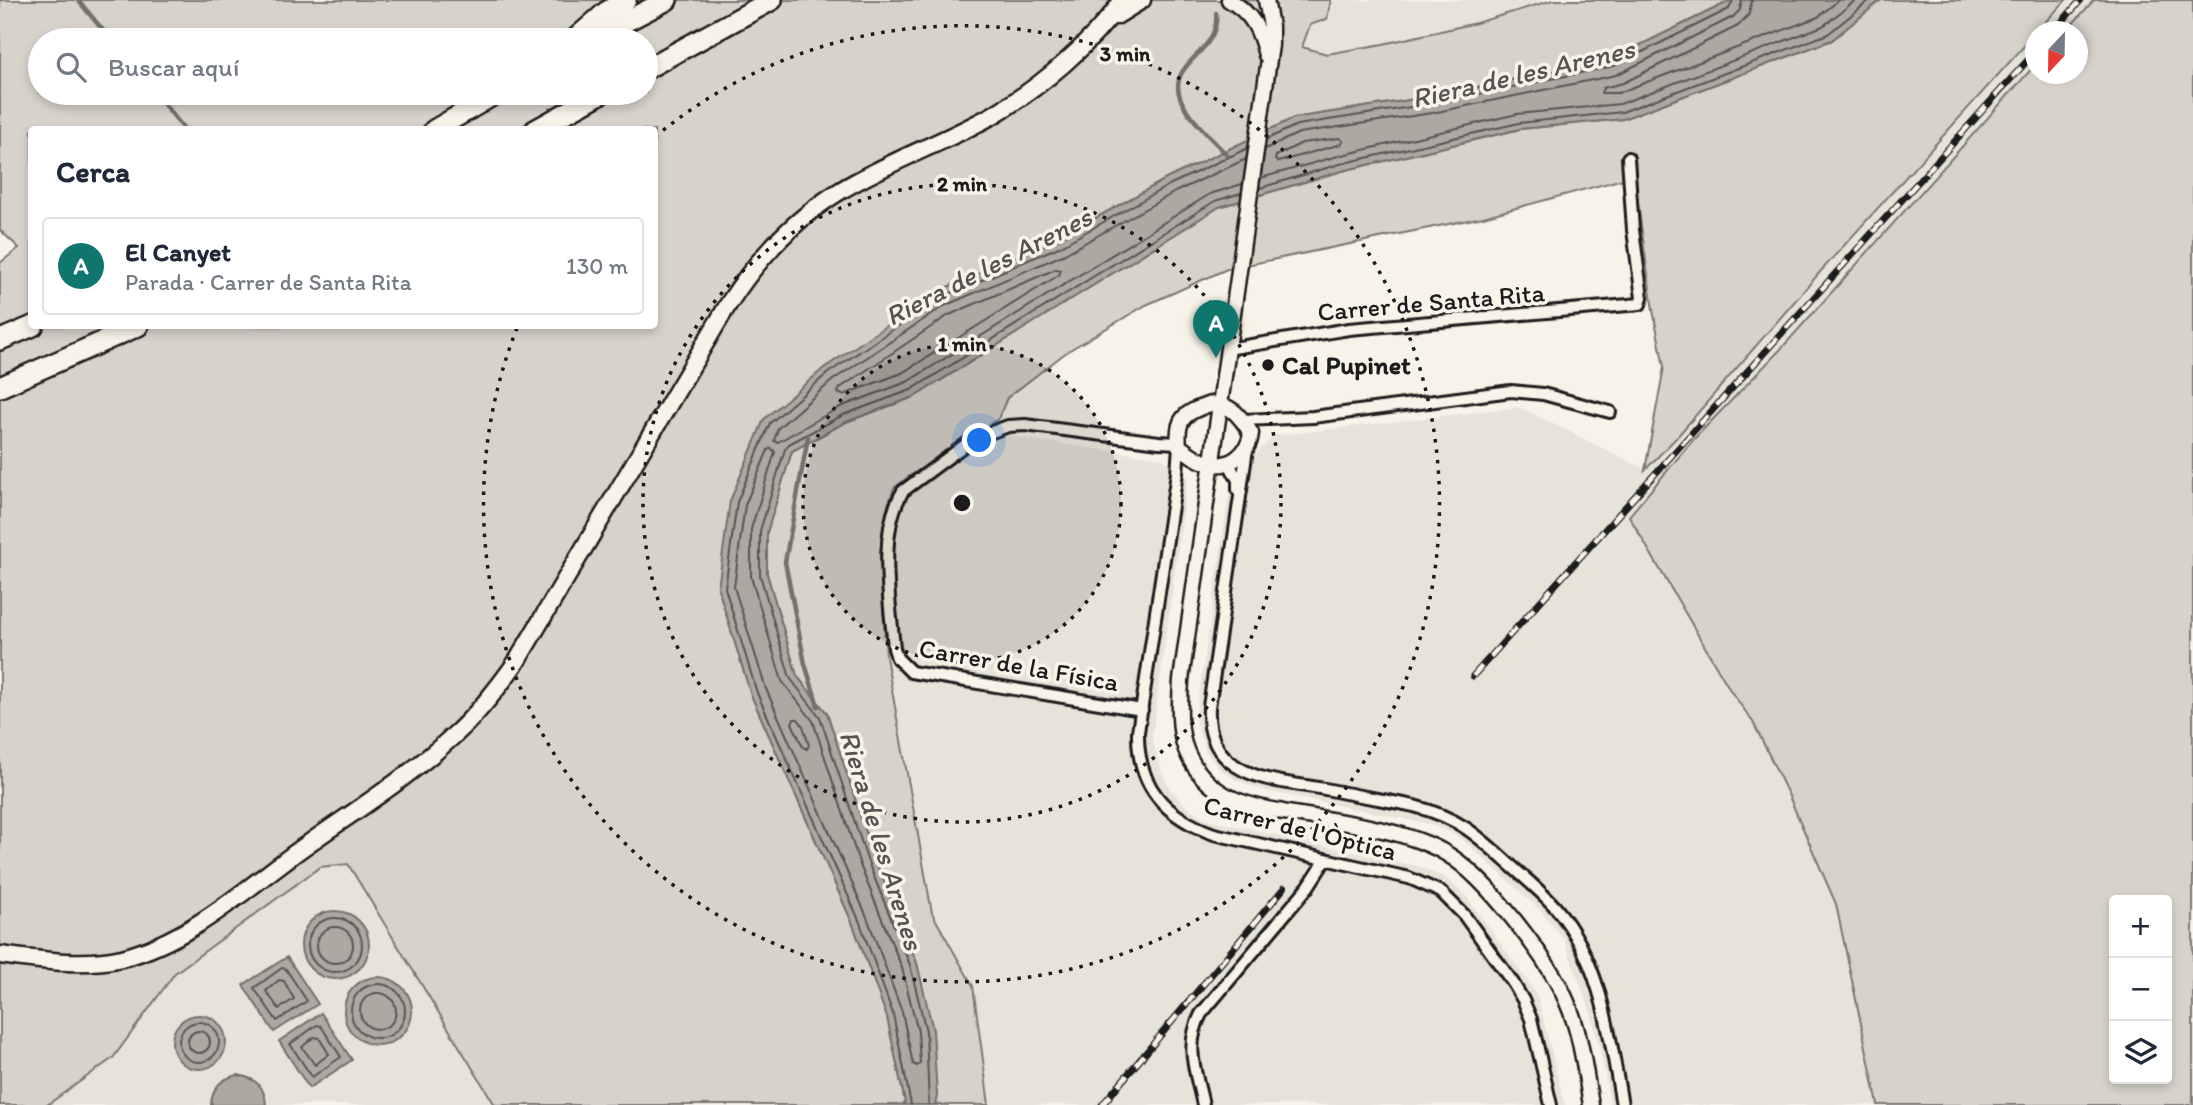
<!DOCTYPE html>
<html lang="es">
<head>
<meta charset="utf-8">
<style>
  :root { --surface:#fff; --page:#f6f6f7; --text:#1f2937; --muted:#747a83; --line:#e0e1e3; --accent:#0f766e }
  body { margin:0; font-family:Itim,sans-serif; background:var(--page); color:var(--text) }
  .controls { position:absolute; right:21px; bottom:21px; display:grid; overflow:hidden; border-radius:7px; box-shadow:0 4px 10px #0003 }
  .controls button { width:63px; height:63px; display:grid; place-items:center; padding:0; border:0; border-bottom:2px solid var(--line); background:var(--surface); color:var(--text); font:35px sans-serif }
  .compass { position:absolute; left:2025px; top:21px; width:63px; height:63px; border-radius:50%; background:var(--surface); box-shadow:0 4px 10px #0003; rotate:202deg }
  .you { position:absolute; left:980px; top:441px; width:24px; height:24px; margin:-18px; border:5px solid #fff; border-radius:50%; background:#1a73e8; box-shadow:0 0 0 10px #1a73e833 }
  .badge { display:grid; place-items:center; width:46px; height:46px; border-radius:50%; background:var(--accent); color:#fff; font-size:23px; font-weight:700 }
  .pin { position:absolute; translate:-50% -58px; filter:drop-shadow(0 2px 4px #0008) }
  .pin::after { content:''; position:absolute; top:37px; width:24px; height:21px; background:inherit; clip-path:polygon(0 0,100% 0,50% 100%) }
  .list { margin:0; padding:0; list-style:none }
  h2 { display:flex; justify-content:space-between; align-items:center; height:91px; margin:0; padding:0 28px; font-size:30px }
  h2 small { font-size:23px; font-weight:400; color:var(--muted) }
  .list li { display:grid; grid-template-columns:46px 1fr auto; gap:21px; align-items:center; box-sizing:border-box; height:98px; margin:0 14px 14px; padding:0 14px; border:2px solid var(--line); border-radius:7px }
  .list b { display:block; font-size:26px; white-space:nowrap }
  .list p { margin:0; font-size:23px; white-space:nowrap; color:var(--muted) }
  .list em { font-size:23px; font-style:normal; color:var(--muted) }
  .icon { flex:none; width:38px; height:38px; fill:none; stroke:currentColor; stroke-width:2; stroke-linecap:round; stroke-linejoin:round }
  .map { position:relative; flex:none; width:2193px; height:1105px; overflow:hidden }
  .search { position:absolute; background:var(--surface); box-shadow:0 4px 10px #0003; left:28px; top:28px; width:630px; height:77px; display:flex; align-items:center; gap:18px; box-sizing:border-box; padding:0 24px; border-radius:38px; color:var(--muted); font-size:26px }
  .panel { position:absolute; background:var(--surface); box-shadow:0 4px 10px #0003; left:28px; top:126px; width:630px; height:203px; border-radius:7px }
  .map>svg:first-child { display:block }
  .built { fill:#e6e3d9 }
  .green { fill:#d7d3cb; stroke:#7a7874; stroke-width:2; fill-rule:evenodd }
  .water { fill:#aca9a2; stroke:#72716c; stroke-width:2 }
  .lines { fill:none; stroke-linecap:round; stroke-linejoin:round }
  .shore { stroke:#565452; stroke-width:2 }
  .stream { stroke:#72716c; stroke-width:4.5 }
  .minor-casing { stroke:#1c1c1c; stroke-width:16 }
  .tertiary-casing { stroke:#1c1c1c; stroke-width:19 }
  .secondary-casing { stroke:#1c1c1c; stroke-width:21 }
  .motorway-casing { stroke:#1c1c1c; stroke-width:24 }
  .minor { stroke:#f7f3e8; stroke-width:10 }
  .tertiary { stroke:#f7f3e8; stroke-width:14 }
  .secondary { stroke:#f7f3e8; stroke-width:16 }
  .motorway { stroke:#f7f3e8; stroke-width:19 }
  .rail-casing { stroke:#1c1c1c; stroke-width:7 }
  .rail { stroke:#f7f3e8; stroke-width:4.5; stroke-dasharray:13; stroke-linecap:butt }
  .ring { fill:none; stroke:#1c1c1c; stroke-width:3.5; stroke-dasharray:3.5 7 }
  .poi-dot { fill:#1c1c1c; stroke:#f7f3e8; stroke-width:2.5 }
  .labels { text-anchor:middle; stroke-width:7; stroke-linejoin:round; paint-order:stroke }
  .street-label { font-size:26px; fill:#1c1c1c; stroke:#f7f3e8 }
  .poi-label { font-size:26px; font-weight:bold; fill:#1c1c1c; stroke:#f7f3e8; text-anchor:start }
  .water-label { font-size:28px; font-style:italic; fill:#565452; stroke:#f7f3e8 }
  .centre { fill:#1c1c1c; stroke:#f7f3e8; stroke-width:3.5 }
  .ring-label { font-size:21px; text-anchor:middle; font-weight:bold; fill:#1c1c1c; stroke:#f7f3e8; stroke-width:7; stroke-linejoin:round; paint-order:stroke }
</style>
</head>
<body>
<div class="map">
<svg width="2193" height="1105" viewBox="0 0 2193 1105">
  <rect width="100%" height="100%" fill="#f7f3e8"/>
  <filter id="ink" filterUnits="userSpaceOnUse"><feTurbulence type="fractalNoise" baseFrequency=".0143" numOctaves="2"/><feDisplacementMap in="SourceGraphic" scale="14" xChannelSelector="R" yChannelSelector="G"/><feConvolveMatrix kernelMatrix="1 2 1 2 8 2 1 2 1" color-interpolation-filters="sRGB"/></filter>
  <g filter="url(#ink)">
    <path class="built" d="M 1331,0 L 1553,0 L 1476,23 L 1383,44 L 1327,54 L 1302,47 L 1310,25 L 1332,3 Z
      M 2066,0 L 2094,0 L 2066,31 L 2038,32 Z
      M 2035,34 L 2035,65 L 1780,350 L 1694,439 L 1730,690 L 1753,722 L 1771,758 L 1836,904 L 1878,1105 L 1610,1105 L 1602,1058 L 1591,1014 L 1564,940 L 1542,912 L 1468,844 L 1450,832 L 1429,824 L 1262,790 L 1236,780 L 1218,768 L 1206,751 L 1195,720 L 1231,481 L 1273,436 L 1519,407 L 1645,469 L 1676,438 L 1821,271 Z
      M 998,419 L 1014,437 L 1161,458 L 1188,477 L 1152,737 L 1162,773 L 1171,790 L 1186,806 L 1202,817 L 1223,823 L 1421,867 L 1446,878 L 1466,896 L 1525,977 L 1538,998 L 1565,1105 L 989,1105 L 973,986 L 932,913 L 886,657 L 880,553 L 888,505 L 894,488 L 908,477 Z
      M 348,864 L 495,1105 L 47,1105 L 113,1058 L 175,973 L 320,867 Z"/>
    <path class="green" d="M 0,0 L 1331,0 L 1327,19 L 1310,25 L 1302,47 L 1327,54 L 1383,44 L 1476,23 L 1553,0 L 1732,0 L 1612,59 L 1429,97 L 1294,118 L 1168,178 L 824,368 L 718,588 L 751,695 L 852,922 L 887,1017 L 905,1102 L 903,1105 L 495,1105 L 348,864 L 320,867 L 175,973 L 113,1058 L 47,1105 L 0,1105 L 0,263 L 19,248 L 0,230 ZM 40,40 L 646,40 L 646,93 L 40,93 ZM 32,130 L 654,130 L 654,326 L 32,326 Z
      M 1881,0 L 2066,0 L 2036,32 L 2035,34 L 1821,271 L 1676,438 L 1645,470 L 1664,367 L 1653,310 L 1634,176 L 1483,217 L 1227,269 L 1146,305 L 1068,351 L 1007,398 L 998,419 L 908,477 L 894,488 L 888,505 L 880,553 L 886,657 L 932,913 L 973,986 L 989,1105 L 935,1105 L 937,1095 L 917,963 L 875,860 L 827,713 L 797,676 L 767,574 L 767,532 L 792,451 L 846,422 L 914,397 L 1219,207 L 1342,171 L 1521,129 L 1623,119 L 1832,40 Z
      M 2094,0 L 2193,0 L 2193,1105 L 1878,1105 L 1836,904 L 1788,794 L 1753,722 L 1730,690 L 1629,516 L 1694,439 L 1780,350 L 2035,65 L 2036,74 L 2078,74 L 2078,32 L 2066,31 ZM 2114,900 L 2167,900 L 2167,1079 L 2114,1079 Z"/>
    <path class="water" d="M 1732,0 L 1881,0 L 1832,40 L 1623,119 L 1520,129 L 1342,171 L 1219,207 L 914,397 L 846,422 L 792,451 L 767,532 L 767,574 L 797,676 L 827,713 L 875,860 L 917,963 L 933,1030 L 937,1096 L 935,1105 L 903,1105 L 905,1102 L 887,1017 L 852,922 L 751,695 L 718,588 L 730,501 L 764,419 L 824,368 L 936,292 L 1058,239 L 1168,178 L 1294,118 L 1429,97 L 1612,59 Z
      M301 945a34 34 0 1 1 68 0a34 34 0 1 1-68 0Z
      M 287,957 L 318,1004 L 274,1032 L 243,985 Z
      M344 1011a34 34 0 1 1 68 0a34 34 0 1 1-68 0Z
      M 321,1013 L 352,1060 L 309,1088 L 279,1041 Z
      M172 1042a27 27 0 1 1 54 0a27 27 0 1 1-54 0Z
      M 238,1075 C 256,1078 265,1087 266,1105 L 211,1105 C 212,1088 221,1078 238,1075 Z"/>
    <g class="lines">
      <path class="shore" d="M 1752,0 L 1749,14 L 1738,26 L 1623,83 L 1603,88 L 1601,93 L 1618,93 L 1818,17 L 1839,0
        M 1340,138 L 1343,141 L 1341,144 L 1278,162 L 1275,160 L 1276,156 L 1302,143 Z
        M 1267,139 L 1297,125 L 1430,104 L 1614,66 L 1729,9 L 1733,0
        M 1265,149 L 1299,133 L 1432,113 L 1616,75 L 1733,17 L 1740,10 L 1742,0
        M 1261,178 L 1338,156 L 1517,114 L 1620,104 L 1823,26 L 1856,0
        M 1242,184 L 1210,194 L 907,382 L 840,407 L 778,442 L 774,441 L 778,428 L 833,380 L 944,306 L 1065,254 L 1175,192 L 1246,159
        M 1260,188 L 1340,164 L 1519,123 L 1622,112 L 1828,34 L 1870,0
        M 1056,269 L 1061,270 L 1059,275 L 902,373 L 843,395 L 838,393 L 840,388 L 949,315 Z
        M 771,448 L 775,452 L 751,529 L 751,577 L 782,681 L 813,721 L 860,865 L 902,968 L 918,1032 L 920,1063 L 917,1066 L 913,1064 L 902,1012 L 867,917 L 766,689 L 734,587 L 745,505 L 768,450 Z
        M 794,719 L 798,719 L 803,726 L 809,745 L 807,749 L 803,747 L 792,723 Z
        M308 945a27 27 0 1 1 54 0a27 27 0 1 1-54 0Z
        M317 945a18 18 0 1 1 36 0a18 18 0 1 1-36 0Z
        M 282,968 L 286,969 L 307,1001 L 277,1021 L 254,988 Z
        M 279,980 L 284,981 L 294,999 L 279,1009 L 266,991 Z
        M351 1011a27 27 0 1 1 54 0a27 27 0 1 1-54 0Z
        M360 1011a18 18 0 1 1 36 0a18 18 0 1 1-36 0Z
        M179 1042a20 20 0 1 1 40 0a20 20 0 1 1-40 0Z
        M 317,1025 L 321,1026 L 341,1057 L 312,1077 L 290,1044 Z
        M188 1042a11 11 0 1 1 22 0a11 11 0 1 1-22 0Z
        M 314,1037 L 319,1038 L 329,1054 L 315,1065 L 302,1047 Z
        M 911,1105 L 893,1014 L 859,920 L 757,693 L 725,588 L 737,502 L 770,423 L 828,373 L 940,298 L 1061,246 L 1171,184 L 1248,148
        M 929,1105 L 926,1031 L 910,965 L 868,862 L 820,717 L 790,678 L 760,575 L 760,531 L 785,449 L 789,444 L 843,415 L 911,390 L 1215,201 L 1241,193"/>
      <path class="stream" d="M 78,0 L 111,40
        M 1216,13 C 1221,57 1159,61 1184,106 C 1195,124 1213,140 1227,155
        M 155,93 L 185,130
        M 808,437 L 785,562 L 805,664 L 818,706"/>
      <defs>
        <path id="minor" d="M 1227,349 L 1349,329 L 1640,304 L 1642,298 L 1633,230 L 1628,158
          M 1242,420 L 1313,417 L 1511,391 L 1543,394 L 1610,412
          M 1179,446 L 1177,473 L 1138,732 C 1137,786 1165,817 1214,834 L 1409,878 L 1441,892 L 1464,915 L 1513,983 L 1523,1000 L 1531,1019 L 1551,1105
          M 1247,449 L 1209,707 C 1208,727 1212,746 1228,760 C 1253,782 1293,783 1325,789 C 1354,795 1384,800 1414,806 C 1459,818 1476,834 1509,864 C 1525,878 1542,892 1556,908 C 1602,962 1610,1038 1622,1105
          M 1228,462 L 1238,480 L 1238,490
          M 1142,710 L 911,672 L 897,658 L 894,648 C 890,601 877,533 903,491 L 973,439 L 1008,426 L 1025,425 L 1159,442 L 1179,443
          M 1203,1105 C 1196,1071 1184,1047 1201,1014 L 1308,887 L 1326,859"/>
        <path id="tertiary" d="M 1229,0 C 1252,13 1260,30 1266,55
          M 1266,0 L 1271,26 L 1271,45 L 1181,680 C 1180,702 1178,723 1184,744 C 1190,764 1204,782 1222,793 C 1240,804 1263,808 1283,812 C 1332,821 1405,828 1447,854 C 1485,876 1550,961 1567,1002 C 1581,1034 1585,1070 1591,1105
          M 1210,404 C 1232,404 1240,416 1251,433 C 1249,454 1229,469 1208,463 C 1197,460 1188,453 1179,446 C 1176,418 1184,413 1210,404 Z"/>
        <path id="secondary" d="M 1116,16 L 1142,0
          M 0,955 C 39,960 83,967 122,958 C 189,941 243,891 298,851 C 350,814 405,780 452,737 C 477,715 498,688 517,661 L 729,303 C 758,258 794,219 840,191 C 889,161 943,143 993,115 C 1041,87 1090,45 1123,0"/>
        <path id="motorway" d="M 574,40 L 606,12 L 626,0
          M 590,40 L 667,0
          M 646,69 L 772,0
          M 434,130 L 497,93
          M 535,130 L 602,93
          M 0,340 L 33,326
          M 0,387 L 138,326"/>
      </defs>
      <use href="#minor" class="minor-casing"/>
      <use href="#tertiary" class="tertiary-casing"/>
      <use href="#secondary" class="secondary-casing"/>
      <use href="#motorway" class="motorway-casing"/>
      <use href="#minor" class="minor"/>
      <use href="#tertiary" class="tertiary"/>
      <use href="#secondary" class="secondary"/>
      <use href="#motorway" class="motorway"/>
      <defs>
        <path id="rail" d="M 2053,32 L 2081,0
          M 1473,676 L 2036,51
          M 1102,1105 L 1284,888"/>
      </defs>
      <use href="#rail" class="rail-casing"/>
      <use href="#rail" class="rail"/>
    </g>
  </g>
  <circle cx="962" cy="503" r="159" fill="#1c1c1c" fill-opacity=".12"/>
  <g class="ring">
    <circle cx="962" cy="503" r="159"/>
    <circle cx="962" cy="503" r="319"/>
    <path d="M655 137A478 478 0 1 1 517 328"/>
  </g>
  <circle class="poi-dot" cx="1268" cy="365" r="7"/>
  <g class="labels">
    <g class="street-label">
      <text transform="translate(1431 302) rotate(-5)" y="9">Carrer de Santa Rita</text>
      <text transform="translate(1019 665) rotate(10)" y="9">Carrer de la Física</text>
      <text transform="translate(1300 828) rotate(14)" y="9">Carrer de l'Òptica</text>
    </g>
    <g class="poi-label">
      <text x="1282" y="374">Cal Pupinet</text>
    </g>
    <g class="water-label">
      <text transform="translate(1523 73) rotate(-13)" y="10">Riera de les Arenes</text>
      <text transform="translate(988 266) rotate(-27)" y="10">Riera de les Arenes</text>
      <text transform="translate(882 840) rotate(73)" y="10">Riera de les Arenes</text>
    </g>
  </g>
  <circle cx="962" cy="503" r="10" class="centre"/>
  <g class="ring-label">
    <text x="1125" y="61">3 min</text>
    <text x="962" y="191">2 min</text>
    <text x="962" y="351">1 min</text>
  </g>
</svg>
<div class="controls">
<button>+</button>
<button>−</button>
<button><svg class="icon" aria-label="layers" viewBox="0 0 24 24"><path d="M12 4l9 5-9 5-9-5zM3 14l9 5 9-5"/></svg></button>
</div>
<svg class="compass" viewBox="-18 -18 36 36"><path d="M0-13l5 13h-10z" fill="#e53935"/><path d="M0 13l5-13h-10z" fill="#747a83"/></svg>
<div class="you"></div>
<div class="pin badge" style="left:1216px;top:358px">A</div>
<div class="search"><svg class="icon" aria-label="search" viewBox="0 0 24 24"><circle cx="10" cy="10" r="6"/><path d="M15 15l6 6"/></svg>Buscar aquí</div>
<section class="panel">
<h2>Cerca<small></small></h2>
<ul class="list">
<li><span class="badge">A</span><div><b>El Canyet</b><p>Parada · Carrer de Santa Rita</p></div><em>130 m</em></li>
</ul>
</section>
</div>
</body>
</html>
